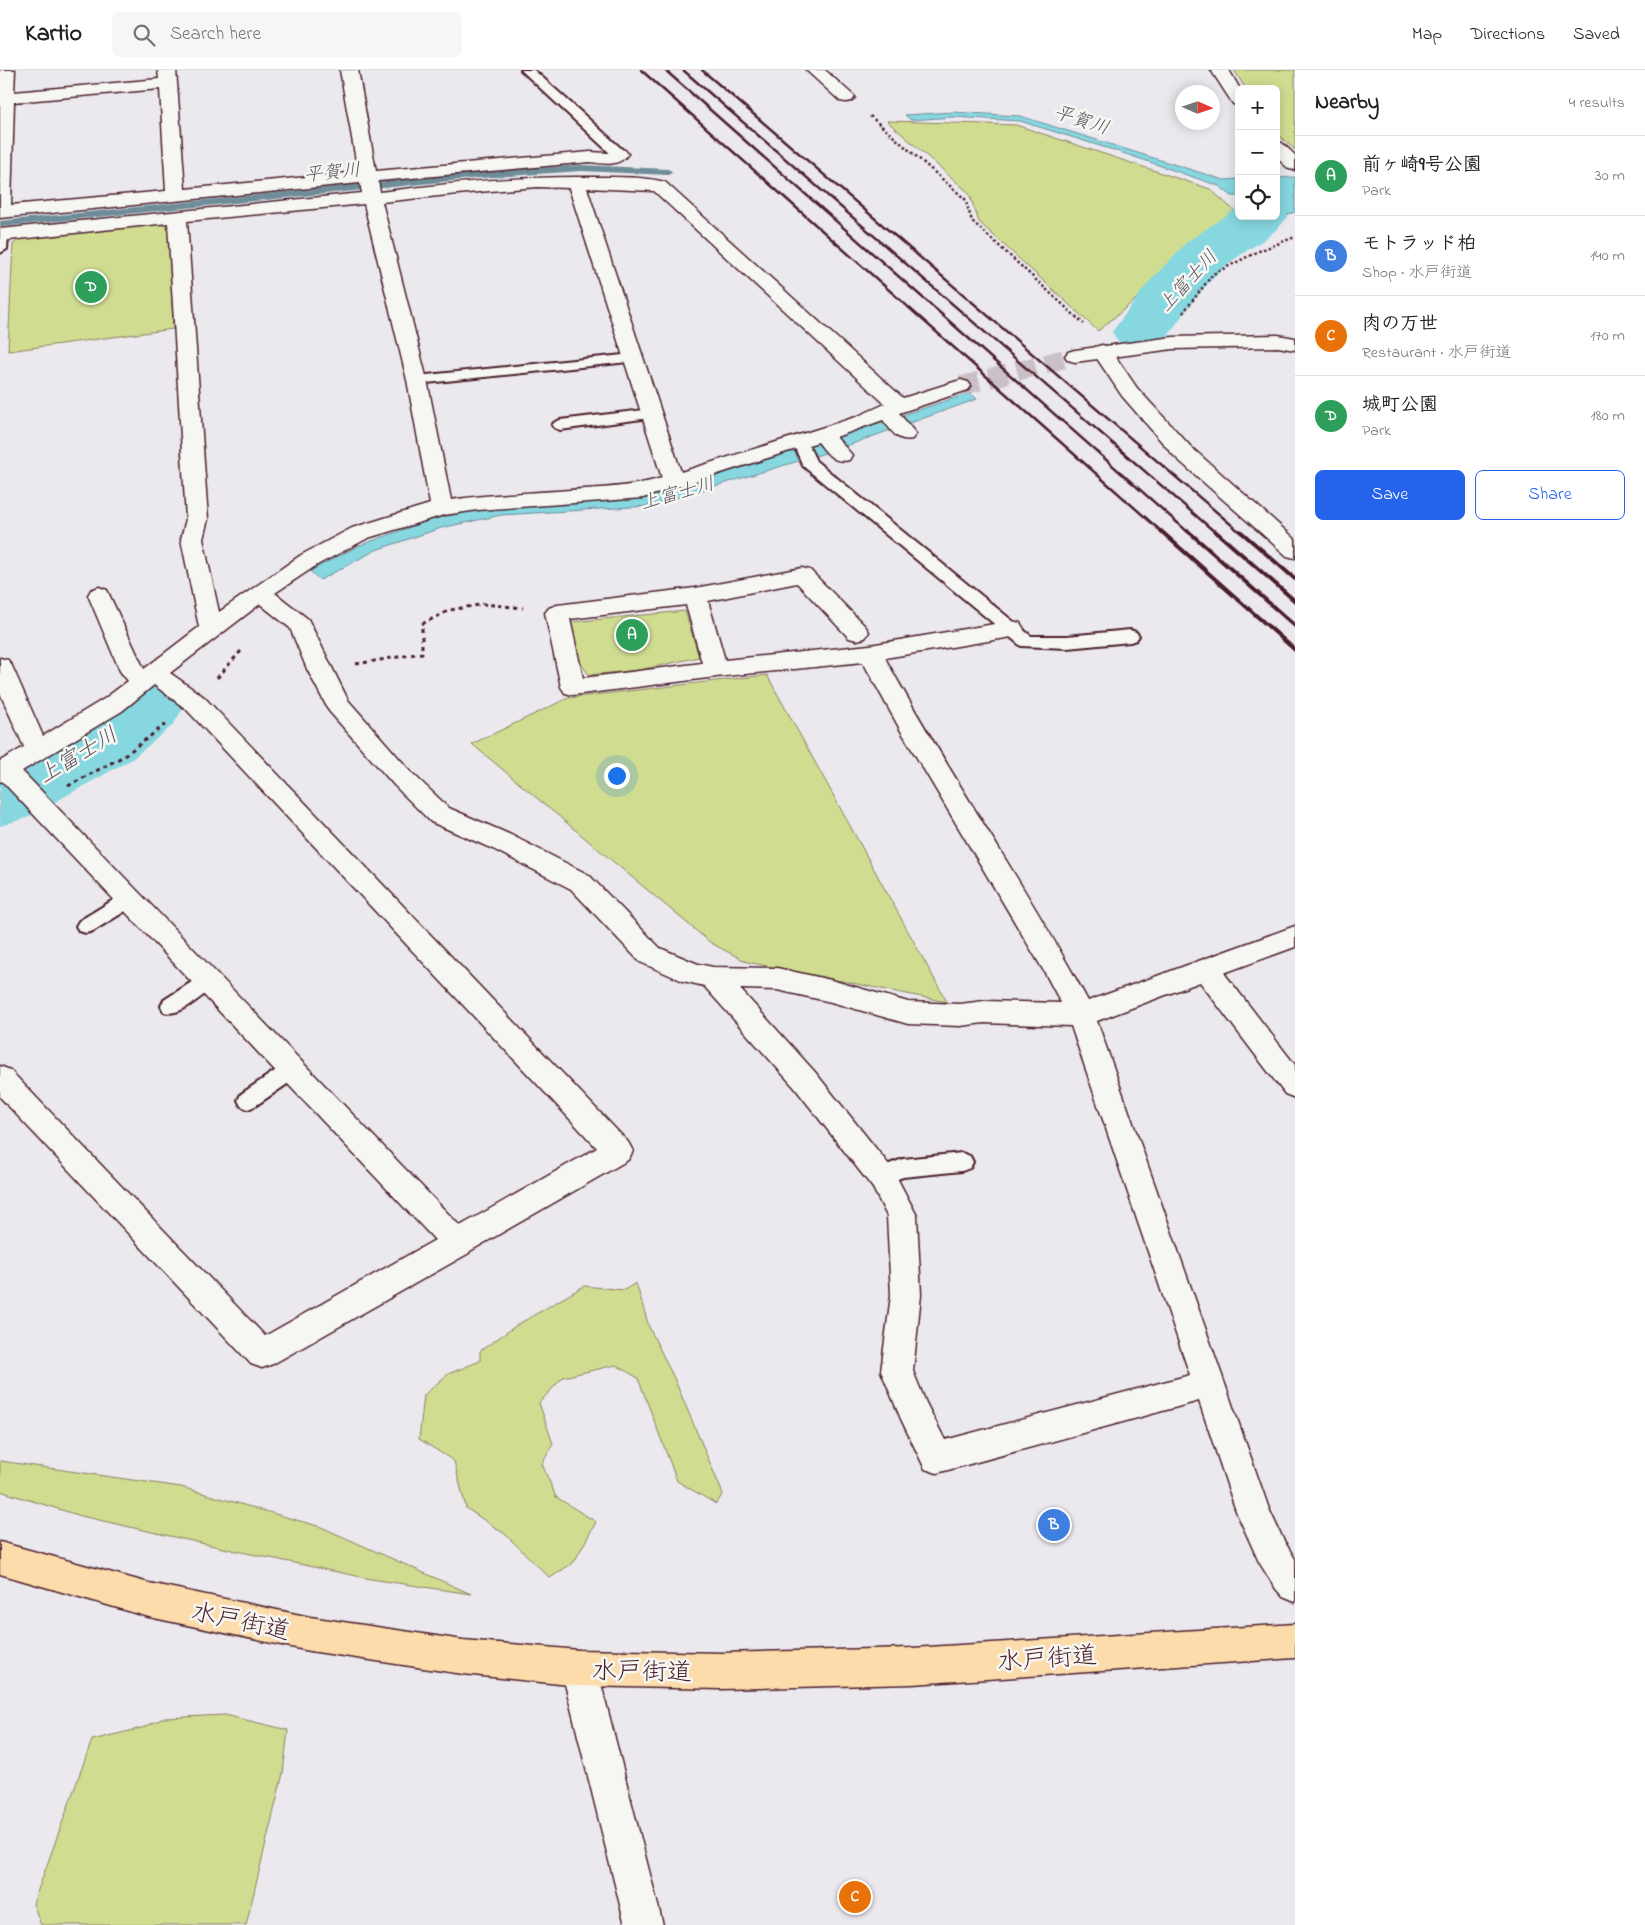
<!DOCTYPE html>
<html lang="en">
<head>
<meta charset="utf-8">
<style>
  :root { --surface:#fff; --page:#f6f6f6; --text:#222; --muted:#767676; --line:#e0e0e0; --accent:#2563eb }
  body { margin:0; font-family:"Indie Flower","Klee One",sans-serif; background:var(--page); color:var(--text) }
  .controls { position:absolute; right:15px; top:15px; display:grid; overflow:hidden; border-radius:8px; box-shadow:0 2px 12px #0003 }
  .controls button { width:45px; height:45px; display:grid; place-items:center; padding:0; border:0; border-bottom:1px solid var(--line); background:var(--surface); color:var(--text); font:25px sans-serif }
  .compass { position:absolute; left:1175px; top:15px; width:45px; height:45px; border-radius:50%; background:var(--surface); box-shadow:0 2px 12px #0003; rotate:93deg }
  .you { position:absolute; left:616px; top:705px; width:18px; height:18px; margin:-12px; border:4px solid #fff; border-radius:50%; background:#1a73e8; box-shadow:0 0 0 8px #1a73e833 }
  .badge { display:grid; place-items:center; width:32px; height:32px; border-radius:50%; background:var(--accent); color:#fff; font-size:16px; font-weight:700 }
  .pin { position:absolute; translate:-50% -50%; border:2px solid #fff; box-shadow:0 1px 5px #0006 }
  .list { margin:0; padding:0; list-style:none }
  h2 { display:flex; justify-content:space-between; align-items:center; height:65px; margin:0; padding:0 20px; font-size:21px }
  h2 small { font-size:16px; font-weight:400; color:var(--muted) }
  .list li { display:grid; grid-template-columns:32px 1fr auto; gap:15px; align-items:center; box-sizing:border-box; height:80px; padding:0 20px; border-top:1px solid var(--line) }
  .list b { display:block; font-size:19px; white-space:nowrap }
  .list p { margin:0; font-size:16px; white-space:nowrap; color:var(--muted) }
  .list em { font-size:16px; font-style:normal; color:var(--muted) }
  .actions { display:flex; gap:10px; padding:15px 20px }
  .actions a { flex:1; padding:11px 0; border:1px solid var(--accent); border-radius:8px; text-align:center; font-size:18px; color:var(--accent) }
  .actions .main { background:var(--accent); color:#fff }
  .icon { flex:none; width:28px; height:28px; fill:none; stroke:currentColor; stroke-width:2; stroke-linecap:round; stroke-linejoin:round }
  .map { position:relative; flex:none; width:1295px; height:1855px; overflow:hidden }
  header { display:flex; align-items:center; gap:30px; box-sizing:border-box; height:70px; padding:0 25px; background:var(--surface); border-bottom:1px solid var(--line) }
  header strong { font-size:24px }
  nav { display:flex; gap:28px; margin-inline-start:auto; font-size:18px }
  .search { width:350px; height:45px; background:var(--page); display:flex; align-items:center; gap:12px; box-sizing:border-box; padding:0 18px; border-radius:8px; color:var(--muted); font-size:19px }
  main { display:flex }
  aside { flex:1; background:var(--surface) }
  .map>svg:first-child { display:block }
  .green { fill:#d0dd91; stroke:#8d7e5e }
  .water { fill:#86d7e0; stroke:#6e8d98 }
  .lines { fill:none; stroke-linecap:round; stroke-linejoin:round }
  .stream { fill:#6e8d98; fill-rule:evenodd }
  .river { fill:#86d7e0; fill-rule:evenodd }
  .minor-tunnel { stroke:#cbc0c7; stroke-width:19; stroke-dasharray:19 10; stroke-linecap:butt }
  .service-casing { stroke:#4a1f2b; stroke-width:4 }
  .minor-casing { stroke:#4a1f2b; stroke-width:3 }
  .tertiary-casing { stroke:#4a1f2b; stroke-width:3 }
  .trunk-casing { stroke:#4a1f2b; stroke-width:3 }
  .path-far1 { stroke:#4a1f2b; stroke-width:2.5; stroke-dasharray:2.5 2.5; stroke-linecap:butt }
  .path { stroke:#4a1f2b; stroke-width:3; stroke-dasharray:4 4; stroke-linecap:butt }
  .service { fill:#f6f6f2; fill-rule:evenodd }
  .minor { fill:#f6f6f2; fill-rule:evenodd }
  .tertiary { fill:#f6f6f2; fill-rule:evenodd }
  .trunk { fill:#fddcac; fill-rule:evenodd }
  .rail-far1 { stroke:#4a1f2b; stroke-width:2.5 }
  .rail { stroke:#4a1f2b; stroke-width:4 }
  .labels { text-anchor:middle; stroke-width:5; stroke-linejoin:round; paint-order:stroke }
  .far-water-label { font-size:19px; font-style:italic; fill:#5c5661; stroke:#f6f6f2 }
  .water-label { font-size:22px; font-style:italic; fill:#5c5661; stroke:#f6f6f2 }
  .near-street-label { font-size:25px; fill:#4a1f2b; stroke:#f6f6f2 }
</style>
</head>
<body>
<header>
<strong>Kartio</strong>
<div class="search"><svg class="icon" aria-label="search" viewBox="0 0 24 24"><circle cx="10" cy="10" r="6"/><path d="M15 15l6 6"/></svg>Search here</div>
<nav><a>Map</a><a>Directions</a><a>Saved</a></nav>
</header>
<main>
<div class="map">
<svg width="1295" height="1855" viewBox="0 0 1295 1855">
  <rect width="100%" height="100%" fill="#ebe8ee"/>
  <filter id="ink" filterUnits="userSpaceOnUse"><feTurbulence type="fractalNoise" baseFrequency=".02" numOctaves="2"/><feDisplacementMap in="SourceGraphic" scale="10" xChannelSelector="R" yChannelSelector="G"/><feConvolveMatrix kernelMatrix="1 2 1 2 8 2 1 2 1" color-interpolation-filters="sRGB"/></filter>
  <g filter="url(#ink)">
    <path class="green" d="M 1234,0 L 1295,0 L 1295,80 L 1276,63 L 1276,19 L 1246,19 Z
      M 887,51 L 1016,55 L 1210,119 L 1238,144 L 1098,261 L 979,152 L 969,123 Z
      M 158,153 L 170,158 L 173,259 L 8,281 L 13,174 L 24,167 Z
      M 685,541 L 699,587 L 639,600 L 589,605 L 571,579 L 571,552 Z
      M 767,605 L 947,932 L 747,892 L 711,873 L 472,674 L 568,628 Z
      M 636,1213 L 649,1257 L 674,1308 L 723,1424 L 716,1434 L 677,1411 L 638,1308 L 616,1295 L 563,1307 L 539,1333 L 553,1374 L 542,1394 L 556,1427 L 596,1452 L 574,1492 L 550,1508 L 505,1464 L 466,1438 L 454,1391 L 419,1369 L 424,1325 L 448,1304 L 480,1291 L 480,1281 L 517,1255 L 584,1216 L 624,1220 Z
      M 0,1391 L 181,1417 L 321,1457 L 471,1524 L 371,1509 L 232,1480 L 81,1446 L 0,1421 Z
      M 225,1645 L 288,1660 L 283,1703 L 246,1855 L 41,1855 L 33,1834 L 92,1670 L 142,1658 L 164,1648 Z"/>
    <path class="water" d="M 953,42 L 1020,46 L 1224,110 L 1239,109 L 1239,126 L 1232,126 L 1219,116 L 1129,85 L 1020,51 L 953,47 L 911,50 L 905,45 Z
      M 1295,107 L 1295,142 L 1275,148 L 1216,182 L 1175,227 L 1156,259 L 1138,258 L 1205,176 L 1246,146 L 1276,146 L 1276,108 Z
      M 970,323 L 977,329 L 835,380 L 649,436 L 501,445 L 441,458 L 376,480 L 320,510 L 310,501 L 358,476 L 433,449 L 477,440 L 507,437 L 644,429 Z
      M 153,625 L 179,639 L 126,680 L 67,710 L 47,691 Z
      M 7,716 L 26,734 L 0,748 L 0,720 Z"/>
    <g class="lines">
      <path class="stream" d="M 581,95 L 668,99 L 673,102 L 668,105 L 581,101 L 481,108 L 0,157 L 0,151 L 481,102 Z"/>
      <path class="river" d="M 1276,133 L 1280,134 L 1288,146 C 1273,168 1248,178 1228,194 C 1202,216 1181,247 1162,274 L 1141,279 L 1120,274 L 1112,262 L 1148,213 L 1188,171 L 1239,137 L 1239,146 L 1276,146 Z
        M 148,614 L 173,621 L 183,638 L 173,655 L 132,689 L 26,748 L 0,756 L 0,696 L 82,653 L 123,621 Z"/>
      <path class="minor-tunnel" d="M 961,316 L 1075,286"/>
      <defs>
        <path id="service" d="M 521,0 L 534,0 L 624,81 L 626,84 L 624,87 L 614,87 Z
          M 0,161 L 6,162 L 8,165 L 7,179 L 0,183 Z
          M 633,284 L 638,285 L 640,288 L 638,291 L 417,314 L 412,313 L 410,310 L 412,307 L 417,306 Z
          M 652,339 L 657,341 L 660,344 L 657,347 L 560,360 L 555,358 L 552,355 L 555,352 L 560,350 Z
          M 800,366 L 805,368 L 816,391 L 1031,566 L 1067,566 L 1130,560 L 1136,562 L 1139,566 L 1136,570 L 1130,572 L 1067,578 L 1021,576 L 803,396 L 792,371 L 795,368 Z
          M 130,822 L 137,824 L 140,829 L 137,834 L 93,861 L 86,863 L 79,861 L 76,856 L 79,851 L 123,824 Z
          M 208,903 L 215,906 L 218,911 L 215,916 C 201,926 181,947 164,942 L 161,936 L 164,930 L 201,906 Z
          M 292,992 L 299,994 L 302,1000 L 299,1006 L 255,1036 L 248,1039 L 241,1036 L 238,1030 L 241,1024 L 285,994 Z
          M 962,1083 L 970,1086 L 973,1092 L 970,1098 L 962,1101 L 903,1107 L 881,1115 L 873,1112 L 870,1106 L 873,1100 L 903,1089 Z"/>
        <path id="minor" d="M 0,0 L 15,0 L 14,22 L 159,9 L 158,0 L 176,0 L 185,119 L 358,102 L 340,0 L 358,0 L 376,101 L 590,82 L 608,83 L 619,79 L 625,80 L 628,84 C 619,97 604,94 590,92 L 378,111 L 380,122 C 450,113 519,106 589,107 C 614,107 641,106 665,112 L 903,328 L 954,312 L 961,310 L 968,312 L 971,316 L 968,320 L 899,343 L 916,364 L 912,369 C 897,372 892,361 883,350 L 836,367 L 852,385 L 849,390 C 833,394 827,383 818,372 L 643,428 L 478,440 L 444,445 L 368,468 L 317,495 L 275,523 L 308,549 L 348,630 L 412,703 L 449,738 L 511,765 L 589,805 L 660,878 L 698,894 L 713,897 L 777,898 L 831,910 L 908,932 L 960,934 L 984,931 L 1061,933 L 1045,903 L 901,661 L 863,592 L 716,607 L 573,625 L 565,623 L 561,617 L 545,543 L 549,538 L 557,535 L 695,518 L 802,498 L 810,500 L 865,556 L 869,562 L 865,568 L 857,570 L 849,568 L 797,513 L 708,531 L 725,590 L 870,575 L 1012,551 L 1020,553 L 1024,559 L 1020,565 L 1012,567 L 885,588 C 949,704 1025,814 1088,931 L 1295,856 L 1295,877 L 1224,903 L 1295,995 L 1295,1028 L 1285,1024 L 1200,912 L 1097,951 L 1269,1439 L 1283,1469 L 1295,1489 L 1295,1532 L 1283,1527 L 1276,1519 L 1259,1492 L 1236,1441 L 1199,1331 L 937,1403 L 925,1399 L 901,1349 L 881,1301 L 891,1225 L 887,1146 L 873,1118 L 795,1018 L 704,916 L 683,911 L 640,892 L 571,819 L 493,779 L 431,752 L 394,715 L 329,641 L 307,599 L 290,558 L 260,534 L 170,603 L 204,627 L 628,1072 L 633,1081 L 628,1090 L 470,1181 L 469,1183 L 273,1294 L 262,1298 L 251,1294 L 0,1027 L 0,996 L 10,1000 L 265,1266 L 435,1170 L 2,711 L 0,712 L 0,691 L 24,677 L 0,623 L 0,588 L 8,590 L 12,596 L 43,666 L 104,629 L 128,611 L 120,601 L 88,525 L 91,520 L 99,517 L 107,520 L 144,599 L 199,557 L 181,469 L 186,449 L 168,153 L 0,171 L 0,159 L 362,123 L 360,113 L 0,148 ZM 160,19 L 166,121 L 11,135 L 14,32 ZM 537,117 L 569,118 L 662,408 C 632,417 601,418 570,420 C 531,423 491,424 451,430 L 427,310 L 382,132 L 467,123 ZM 587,118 L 654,121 L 885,334 L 856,347 L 681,402 ZM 364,134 L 407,310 L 430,434 L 352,458 L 301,485 L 219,542 L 203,469 L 208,449 L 187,151 ZM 686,535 L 702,593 L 583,608 L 570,549 ZM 154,615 L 186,639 L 597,1078 L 460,1156 L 22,701 L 122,641 ZM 740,919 L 777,920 L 831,932 L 908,954 L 960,956 L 984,953 L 1071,956 L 1190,1305 L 945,1370 L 926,1333 L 913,1301 L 921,1225 L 917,1146 L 893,1100 L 815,1002 Z
          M 806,0 L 825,0 L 855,27 L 852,31 L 846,32 L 840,31 Z
          M 1211,0 L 1229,0 L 1240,19 L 1239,19 L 1239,35 L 1233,34 Z
          M 1276,72 L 1282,73 L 1295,85 L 1295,100 L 1289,99 L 1276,87 Z
          M 1102,275 L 1109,277 L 1137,318 L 1191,377 L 1295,469 L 1295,488 L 1287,486 L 1175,387 L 1122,326 L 1092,281 L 1095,277 Z
          M 579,1580 L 591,1586 L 597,1598 L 663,1855 L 625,1855 L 561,1598 L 567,1586 Z"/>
        <path id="tertiary" d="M 1278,265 L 1295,268 L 1295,280 L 1278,277 L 1173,279 L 1075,292 L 1068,290 L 1065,286 L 1068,282 L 1075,280 L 1173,267 Z"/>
        <path id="trunk" d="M 0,1472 L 149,1513 L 310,1547 L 463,1570 L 579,1580 L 721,1583 L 912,1578 L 1295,1554 L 1295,1588 L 912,1614 L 721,1619 L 579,1616 L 463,1604 L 310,1581 L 149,1547 L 0,1504 Z"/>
      </defs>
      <use href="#service" class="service-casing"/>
      <use href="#minor" class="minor-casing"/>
      <use href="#tertiary" class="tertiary-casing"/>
      <use href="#trunk" class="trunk-casing"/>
      <path class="path-far1" d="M 870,46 L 965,129 L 972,151 L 1084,254
        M 1183,243 L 1213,204 L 1259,181 L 1295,167"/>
      <path class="path" d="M 356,594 L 422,583 L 422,554 L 450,540 L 484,534 L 523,538
        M 217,608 L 241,581
        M 68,716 L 124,686 L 166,654"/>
      <use href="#service" class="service"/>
      <use href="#minor" class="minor"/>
      <use href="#tertiary" class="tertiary"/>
      <use href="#trunk" class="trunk"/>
      <path class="rail-far1" d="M 641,0 L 1163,463
        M 665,0 L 1189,463
        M 683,0 L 1216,463
        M 702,0 L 1241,463"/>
      <path class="rail" d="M 1161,461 L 1295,580
        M 1188,461 L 1295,556
        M 1215,461 L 1295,531
        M 1240,461 L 1295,509"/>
    </g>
  </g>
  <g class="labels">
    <g class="far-water-label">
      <text transform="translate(1082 49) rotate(18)" y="7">平賀川</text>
      <text transform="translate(332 101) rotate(-6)" y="7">平賀川</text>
      <text transform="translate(1187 210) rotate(-47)" y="7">上富士川</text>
      <text transform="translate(677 422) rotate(-16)" y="7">上富士川</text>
    </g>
    <g class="water-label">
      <text transform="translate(77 684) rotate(-31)" y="8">上富士川</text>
    </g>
    <g class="near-street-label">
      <text transform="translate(241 1550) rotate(12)" y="9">水戸街道</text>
      <text transform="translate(1047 1587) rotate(-4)" y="9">水戸街道</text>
      <text transform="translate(642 1600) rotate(1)" y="9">水戸街道</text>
    </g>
  </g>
</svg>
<div class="controls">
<button>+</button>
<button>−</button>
<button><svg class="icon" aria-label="locate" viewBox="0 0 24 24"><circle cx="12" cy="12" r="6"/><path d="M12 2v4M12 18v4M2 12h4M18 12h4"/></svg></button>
</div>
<svg class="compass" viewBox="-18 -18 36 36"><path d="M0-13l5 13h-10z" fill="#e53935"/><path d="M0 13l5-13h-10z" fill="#767676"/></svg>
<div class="you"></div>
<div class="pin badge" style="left:632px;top:565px;background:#2e9e5b">A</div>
<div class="pin badge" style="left:1054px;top:1455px;background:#3f7fe0">B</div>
<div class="pin badge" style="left:855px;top:1827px;background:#e8710a">C</div>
<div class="pin badge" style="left:91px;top:217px;background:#2e9e5b">D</div>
</div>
<aside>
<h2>Nearby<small>4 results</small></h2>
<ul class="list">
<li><span class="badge" style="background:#2e9e5b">A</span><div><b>前ヶ崎9号公園</b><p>Park</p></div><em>30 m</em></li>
<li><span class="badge" style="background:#3f7fe0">B</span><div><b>モトラッド柏</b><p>Shop · 水戸街道</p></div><em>140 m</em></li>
<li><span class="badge" style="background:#e8710a">C</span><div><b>肉の万世</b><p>Restaurant · 水戸街道</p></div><em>170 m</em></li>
<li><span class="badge" style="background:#2e9e5b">D</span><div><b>城町公園</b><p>Park</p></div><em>180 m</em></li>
</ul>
<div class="actions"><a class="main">Save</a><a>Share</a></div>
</aside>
</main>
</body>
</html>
